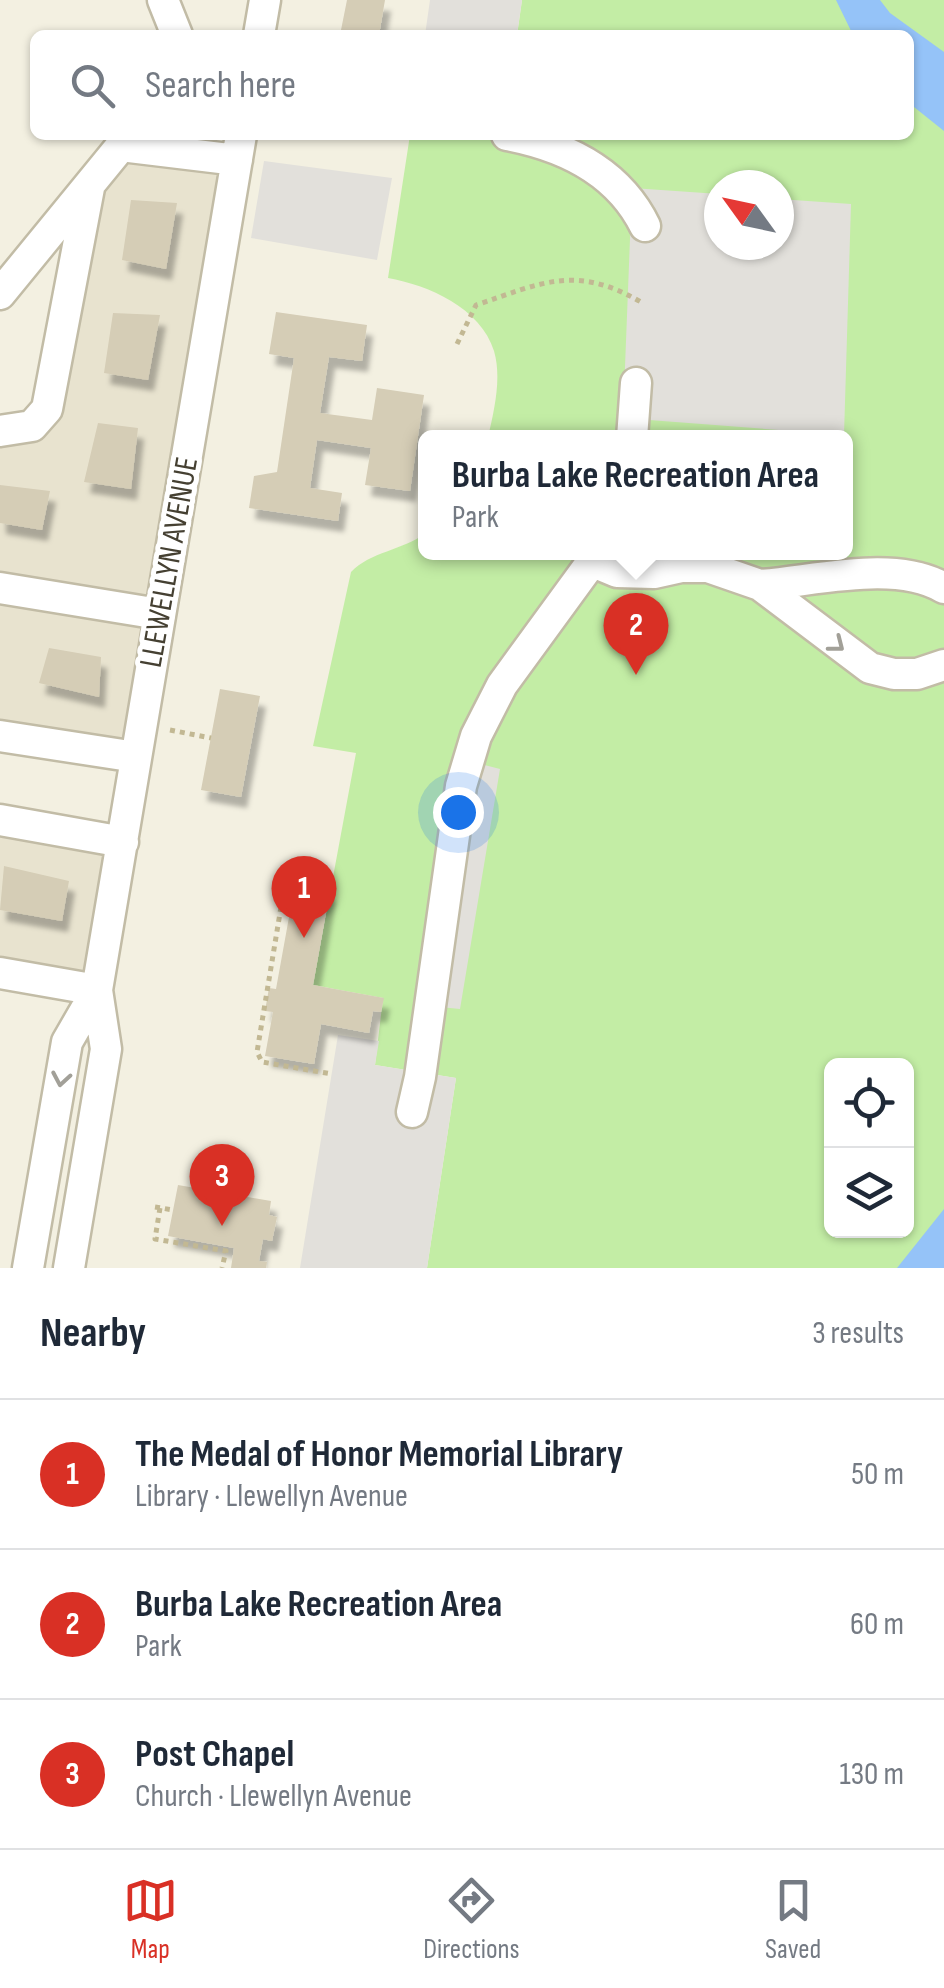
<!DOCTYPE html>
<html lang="en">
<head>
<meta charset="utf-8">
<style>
  :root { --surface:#fff; --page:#f2f2f3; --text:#1f2937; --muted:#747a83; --line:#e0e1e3; --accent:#d93025 }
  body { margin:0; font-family:"Sofia Sans Condensed",sans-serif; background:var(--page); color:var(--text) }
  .controls { position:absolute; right:30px; bottom:30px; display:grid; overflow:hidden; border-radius:15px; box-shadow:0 2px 8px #0004 }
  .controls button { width:90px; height:90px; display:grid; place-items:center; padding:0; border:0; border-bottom:2px solid var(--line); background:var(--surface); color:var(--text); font:50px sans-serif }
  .compass { position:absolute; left:704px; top:170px; width:90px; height:90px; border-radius:50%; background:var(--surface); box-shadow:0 2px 8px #0004; rotate:303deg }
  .you { position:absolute; left:458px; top:812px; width:35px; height:35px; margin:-25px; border:8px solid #fff; border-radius:50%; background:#1a73e8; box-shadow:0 0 0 15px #1a73e833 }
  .badge { display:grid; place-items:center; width:65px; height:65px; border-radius:50%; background:var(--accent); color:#fff; font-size:32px; font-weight:700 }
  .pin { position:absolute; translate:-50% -82px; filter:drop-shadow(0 2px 5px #0008) }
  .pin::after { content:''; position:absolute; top:52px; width:35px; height:30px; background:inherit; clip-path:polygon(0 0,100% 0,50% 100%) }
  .popup { position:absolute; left:418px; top:430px; width:435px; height:130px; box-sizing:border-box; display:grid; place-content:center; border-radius:15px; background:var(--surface); filter:drop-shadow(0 2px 8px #0005); font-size:32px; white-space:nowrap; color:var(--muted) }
  .popup b { font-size:38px; color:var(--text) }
  .popup::after { content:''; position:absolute; left:50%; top:100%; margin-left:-20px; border:20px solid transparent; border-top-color:var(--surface) }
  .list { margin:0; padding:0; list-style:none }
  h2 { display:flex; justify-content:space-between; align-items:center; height:130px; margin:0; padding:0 40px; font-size:42px }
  h2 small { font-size:32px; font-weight:400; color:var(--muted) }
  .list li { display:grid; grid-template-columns:65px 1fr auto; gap:30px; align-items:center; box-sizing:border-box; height:150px; padding:0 40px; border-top:2px solid var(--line) }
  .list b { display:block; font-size:38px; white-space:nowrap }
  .list p { margin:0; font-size:32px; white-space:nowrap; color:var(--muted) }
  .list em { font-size:32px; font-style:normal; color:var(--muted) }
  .icon { flex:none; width:55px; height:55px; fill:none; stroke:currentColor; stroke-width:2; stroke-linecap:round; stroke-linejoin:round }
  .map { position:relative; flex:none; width:944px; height:1268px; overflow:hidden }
  .search { position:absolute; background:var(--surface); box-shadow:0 2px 8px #0004; left:30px; right:30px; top:30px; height:110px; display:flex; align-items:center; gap:25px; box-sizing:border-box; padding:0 35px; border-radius:15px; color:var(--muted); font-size:38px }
  .sheet { height:580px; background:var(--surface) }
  nav { display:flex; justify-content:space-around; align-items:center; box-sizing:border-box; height:140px; border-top:2px solid var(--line); background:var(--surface); font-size:28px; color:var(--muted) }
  nav a { display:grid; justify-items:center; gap:5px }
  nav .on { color:var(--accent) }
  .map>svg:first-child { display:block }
  .residential { fill:#e8e3cf }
  .green { fill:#c3eda5; fill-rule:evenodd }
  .parking { fill:#e2e0db }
  .water { fill:#95c3f8 }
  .building { fill:#d5cdb6; filter:url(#shadow) }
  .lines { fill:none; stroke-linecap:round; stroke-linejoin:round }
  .minor-casing { stroke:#c2bca6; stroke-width:35 }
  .path { stroke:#c2b893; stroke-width:5; stroke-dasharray:5 5; stroke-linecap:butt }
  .minor { stroke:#fff; stroke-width:30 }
  .oneway { stroke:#a2a098 }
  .labels { text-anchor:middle; stroke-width:10; stroke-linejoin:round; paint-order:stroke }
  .street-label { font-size:32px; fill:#454032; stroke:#fff }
</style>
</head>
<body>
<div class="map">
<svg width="944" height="1268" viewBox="0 0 944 1268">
  <defs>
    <filter id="shadow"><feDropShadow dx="6" dy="11" stdDeviation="2.5" flood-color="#0004"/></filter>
  </defs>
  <rect width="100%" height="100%" fill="#f3f0e1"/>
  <path class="residential" d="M 121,146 L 237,160 L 136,757 L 0,736 L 0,431 L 32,426 L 89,186 Z
    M 0,820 L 123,842 L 97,990 L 0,973 Z"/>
  <path class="green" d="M 522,0 L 944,0 L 944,1268 L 427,1268 L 456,1078 L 375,1065 L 383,998 L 313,985 L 356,753 L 313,746 L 351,572 C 370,552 403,550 426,533 L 426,552 L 846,552 L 846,438 L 488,437 C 494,411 502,378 494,351 C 481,308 428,285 388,278 L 410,135 L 909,135 L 909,35 L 517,35 ZM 719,185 L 779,185 L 779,245 L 719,245 ZM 832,1066 L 906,1066 L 906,1230 L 832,1230 Z"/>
  <path class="parking" d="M 430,0 L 522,0 L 517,35 L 425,35 Z
    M 264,161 L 392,178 L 377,260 L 251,238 Z
    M 632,188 L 719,194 L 719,245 L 779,245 L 779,199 L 851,204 L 844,435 L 623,418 Z
    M 469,761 L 500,769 L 460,1009 L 430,1006 Z
    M 338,1035 L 379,1041 L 375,1065 L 456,1078 L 427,1268 L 300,1268 Z"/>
  <path class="water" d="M 836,0 L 880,0 L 890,13 L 944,52 L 944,131 L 909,103 L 909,35 L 853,35 Z
    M 944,1209 L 944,1268 L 897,1268 Z"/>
  <path class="building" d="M 347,0 L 385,0 L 379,35 L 340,35 Z
    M 131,200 L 177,203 L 166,269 L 122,260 Z
    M 276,312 L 367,325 L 362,361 L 329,357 L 320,413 L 372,420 L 377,388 L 424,395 L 410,491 L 365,485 L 371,448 L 317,440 L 310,488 L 342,493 L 338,521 L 249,508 L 254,476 L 277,472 L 294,358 L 269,354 Z
    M 113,313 L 160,315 L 148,380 L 104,373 Z
    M 98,423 L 138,428 L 131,489 L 84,482 Z
    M 0,485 L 50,491 L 42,530 L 0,523 Z
    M 49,648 L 101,657 L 99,697 L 39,683 Z
    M 220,689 L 260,696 L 241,797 L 201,790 Z
    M 4,866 L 69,881 L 62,921 L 0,910 Z
    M 295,884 L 330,890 L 313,985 L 384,998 L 381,1012 L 373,1011 L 369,1033 L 321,1024 L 314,1064 L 265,1056 L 273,1012 L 265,1011 L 269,988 L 276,989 Z
    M 178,1185 L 271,1201 L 269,1215 L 277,1217 L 272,1241 L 263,1239 L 259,1261 L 267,1262 L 266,1268 L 231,1268 L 234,1248 L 168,1236 Z"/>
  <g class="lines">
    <defs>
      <path id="minor" d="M 163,0 L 177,35
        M 259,35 L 265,0
        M 507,135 C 565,146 618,171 645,226
        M 0,294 L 121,146 L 237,160
        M 0,431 L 32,426 L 47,409 L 89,188
        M 632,438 L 636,383
        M 593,562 L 617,572 L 654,573 L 681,567 L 708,567 L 760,585 L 870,668 L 894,674 L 917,674 L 944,665
        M 760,585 C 815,581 895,559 944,588
        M 0,588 L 159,614
        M 0,736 L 136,757
        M 0,820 L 123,842
        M 0,973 L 97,990
        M 412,1112 L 420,1077 L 461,786 L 476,736 L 502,685 L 599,552
        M 28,1268 L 67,1042 L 97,990
        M 69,1268 L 106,1049 L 97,990 L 241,135"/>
    </defs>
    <use href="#minor" class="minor-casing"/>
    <path class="path" d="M 457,344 L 476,305 C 542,283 575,264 641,302
      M 170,730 L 211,738
      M 281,907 L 257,1052 L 262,1062 L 332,1074
      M 155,1207 L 173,1210
      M 160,1208 L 155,1239 L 226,1251 L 222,1268"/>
    <use href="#minor" class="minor"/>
  </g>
  <defs><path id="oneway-chevron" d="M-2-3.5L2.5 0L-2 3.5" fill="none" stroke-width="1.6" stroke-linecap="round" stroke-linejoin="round" transform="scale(2.5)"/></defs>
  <g class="oneway">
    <use href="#oneway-chevron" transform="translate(837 645) rotate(38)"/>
    <use href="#oneway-chevron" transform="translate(61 1079) rotate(100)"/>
  </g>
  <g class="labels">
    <g class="street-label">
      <text transform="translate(168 562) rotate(-80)" y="11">LLEWELLYN AVENUE</text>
    </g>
  </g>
</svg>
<div class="controls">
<button><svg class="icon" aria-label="locate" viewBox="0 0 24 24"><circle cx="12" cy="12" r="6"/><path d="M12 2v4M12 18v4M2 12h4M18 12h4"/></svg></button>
<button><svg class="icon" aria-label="layers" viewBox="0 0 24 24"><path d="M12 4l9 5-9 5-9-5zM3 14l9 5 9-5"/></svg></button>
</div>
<svg class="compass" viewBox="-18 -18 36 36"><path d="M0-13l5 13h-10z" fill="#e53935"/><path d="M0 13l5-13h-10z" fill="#747a83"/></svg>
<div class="you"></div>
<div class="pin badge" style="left:304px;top:938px">1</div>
<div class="pin badge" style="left:636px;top:675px">2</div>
<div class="popup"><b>Burba Lake Recreation Area</b>Park</div>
<div class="pin badge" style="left:222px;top:1226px">3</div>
<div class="search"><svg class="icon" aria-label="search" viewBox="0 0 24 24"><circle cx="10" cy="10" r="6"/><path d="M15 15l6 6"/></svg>Search here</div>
</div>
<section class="sheet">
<h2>Nearby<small>3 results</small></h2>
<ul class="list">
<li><span class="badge">1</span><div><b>The Medal of Honor Memorial Library</b><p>Library · Llewellyn Avenue</p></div><em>50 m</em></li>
<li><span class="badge">2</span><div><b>Burba Lake Recreation Area</b><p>Park</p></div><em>60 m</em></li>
<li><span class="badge">3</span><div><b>Post Chapel</b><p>Church · Llewellyn Avenue</p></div><em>130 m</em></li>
</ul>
</section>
<nav>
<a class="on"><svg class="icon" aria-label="map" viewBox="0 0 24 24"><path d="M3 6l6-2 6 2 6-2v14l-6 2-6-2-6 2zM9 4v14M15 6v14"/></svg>Map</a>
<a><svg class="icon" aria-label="directions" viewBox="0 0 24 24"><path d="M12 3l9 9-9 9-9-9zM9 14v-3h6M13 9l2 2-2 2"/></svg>Directions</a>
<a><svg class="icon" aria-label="saved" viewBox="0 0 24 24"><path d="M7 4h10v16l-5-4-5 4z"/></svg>Saved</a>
</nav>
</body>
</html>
